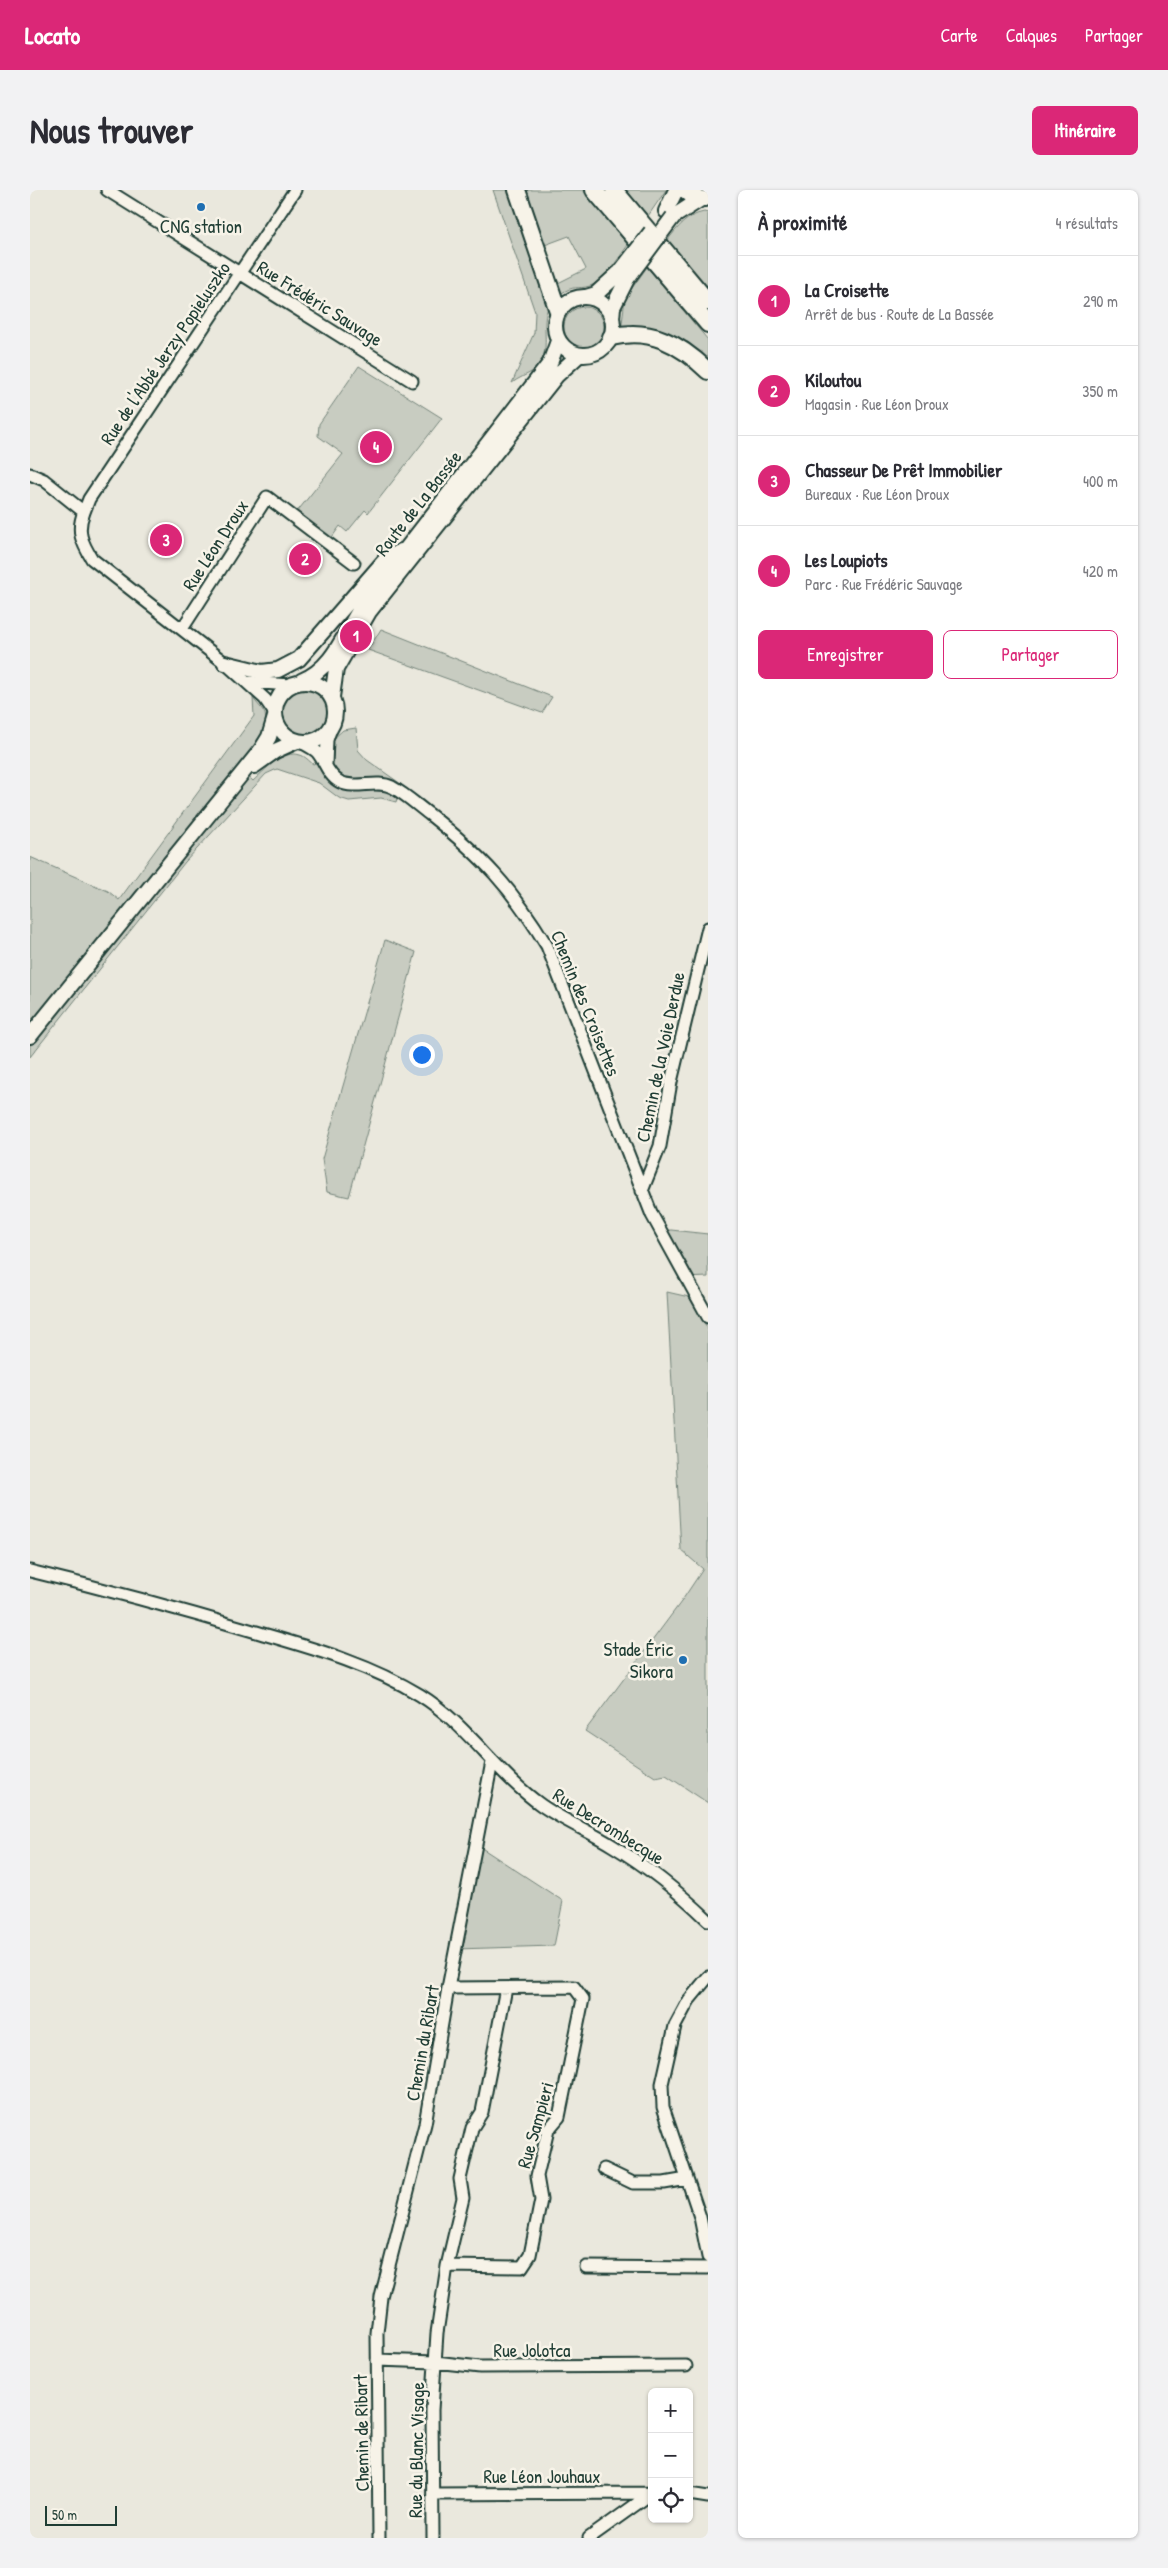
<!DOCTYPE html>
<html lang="fr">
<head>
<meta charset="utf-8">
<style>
  :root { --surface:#fff; --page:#f2f2f3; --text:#2b2b33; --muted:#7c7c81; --line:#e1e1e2; --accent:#db2777 }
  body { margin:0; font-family:"Patrick Hand",sans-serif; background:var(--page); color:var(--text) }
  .controls { position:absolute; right:15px; bottom:15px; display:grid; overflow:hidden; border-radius:8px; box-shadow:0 1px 4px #0004 }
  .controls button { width:45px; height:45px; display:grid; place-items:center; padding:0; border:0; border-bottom:1px solid var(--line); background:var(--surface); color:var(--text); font:25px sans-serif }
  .scale { position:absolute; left:15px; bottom:12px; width:72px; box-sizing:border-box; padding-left:5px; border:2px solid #1f3d34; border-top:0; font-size:14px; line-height:18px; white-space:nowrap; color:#1f3d34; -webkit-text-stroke:4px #f7f3e8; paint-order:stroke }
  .you { position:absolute; left:391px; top:864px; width:18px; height:18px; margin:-12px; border:4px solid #fff; border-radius:50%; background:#1a73e8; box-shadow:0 0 0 8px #1a73e833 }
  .badge { display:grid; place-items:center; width:32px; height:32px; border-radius:50%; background:var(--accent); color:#fff; font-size:16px; font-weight:700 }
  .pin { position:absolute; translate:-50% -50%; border:2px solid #fff; box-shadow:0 1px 5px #0006 }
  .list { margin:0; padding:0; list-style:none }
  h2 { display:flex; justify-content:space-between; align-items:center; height:65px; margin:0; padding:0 20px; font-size:21px }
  h2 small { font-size:16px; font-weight:400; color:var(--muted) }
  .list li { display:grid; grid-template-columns:32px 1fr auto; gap:15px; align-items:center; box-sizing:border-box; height:90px; padding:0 20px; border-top:1px solid var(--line) }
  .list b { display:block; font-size:19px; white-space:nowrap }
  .list p { margin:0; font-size:16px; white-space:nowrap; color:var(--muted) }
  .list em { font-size:16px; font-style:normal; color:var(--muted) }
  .actions { display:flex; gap:10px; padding:15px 20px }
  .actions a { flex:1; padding:11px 0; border:1px solid var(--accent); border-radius:8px; text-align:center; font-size:18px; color:var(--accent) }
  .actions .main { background:var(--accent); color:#fff }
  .icon { flex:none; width:28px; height:28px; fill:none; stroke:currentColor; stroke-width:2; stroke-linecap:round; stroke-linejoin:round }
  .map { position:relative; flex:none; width:678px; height:2348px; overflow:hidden; border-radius:8px }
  header { display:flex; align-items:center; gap:30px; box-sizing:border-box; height:70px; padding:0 25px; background:var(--accent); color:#fff }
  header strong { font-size:24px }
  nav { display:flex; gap:28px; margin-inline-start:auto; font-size:18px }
  .intro { display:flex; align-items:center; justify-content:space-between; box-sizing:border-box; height:120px; padding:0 30px }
  h1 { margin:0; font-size:35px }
  .button { padding:12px 22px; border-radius:8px; background:var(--accent); color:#fff; font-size:18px; font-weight:700 }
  main { display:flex; gap:30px; padding:0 30px }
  aside { flex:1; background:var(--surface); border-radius:8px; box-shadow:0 1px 4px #0004 }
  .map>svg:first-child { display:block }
  .green { fill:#c8ccc1; stroke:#74847a }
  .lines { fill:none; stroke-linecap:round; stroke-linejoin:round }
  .minor-casing { stroke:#1f3d34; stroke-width:15 }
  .major-casing { stroke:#1f3d34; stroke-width:18 }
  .highway-casing { stroke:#1f3d34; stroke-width:20 }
  .minor { stroke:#f7f3e8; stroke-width:11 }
  .major { stroke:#f7f3e8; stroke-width:14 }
  .highway { stroke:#f7f3e8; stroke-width:16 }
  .major-bridge-casing { stroke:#1f3d34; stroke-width:18; stroke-linecap:butt }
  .major-bridge { stroke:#f7f3e8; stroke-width:14 }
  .poi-dot { fill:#1f6fb2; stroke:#f7f3e8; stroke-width:2 }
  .labels { text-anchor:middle; stroke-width:5; stroke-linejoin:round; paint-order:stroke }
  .poi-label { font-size:19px; fill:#1f3d34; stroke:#f7f3e8 }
  .street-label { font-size:19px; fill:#1f3d34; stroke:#f7f3e8 }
</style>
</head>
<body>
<header>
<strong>Locato</strong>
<nav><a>Carte</a><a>Calques</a><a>Partager</a></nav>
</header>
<div class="intro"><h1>Nous trouver</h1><a class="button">Itinéraire</a></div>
<main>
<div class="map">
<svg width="678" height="2348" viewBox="0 0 678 2348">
  <rect width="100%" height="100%" fill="#eae8dd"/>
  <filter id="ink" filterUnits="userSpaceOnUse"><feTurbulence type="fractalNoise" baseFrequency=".02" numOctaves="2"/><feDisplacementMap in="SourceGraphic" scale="10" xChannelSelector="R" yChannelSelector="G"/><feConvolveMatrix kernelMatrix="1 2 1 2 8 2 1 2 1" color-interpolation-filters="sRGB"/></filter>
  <g filter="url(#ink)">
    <path class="green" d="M 463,0 L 480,0 L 520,114 C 507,135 526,162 503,181 C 497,185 488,188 482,193 L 504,143 L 505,122 Z
      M 493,0 L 553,0 L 598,55 C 589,67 575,91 560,96 C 546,100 546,94 530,104 L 526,94 L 556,79 L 539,46 L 512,56 Z
      M 596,0 L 636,0 L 618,26 Z
      M 674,22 L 678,23 L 678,98 L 637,51 C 647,38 657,25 674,22 Z
      M 617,77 L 678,150 L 678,171 L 658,152 L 591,142 L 595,108 Z
      M534 137a20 20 0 1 1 40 0a20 20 0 1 1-40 0Z
      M 329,176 L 412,228 L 338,323 L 335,320 L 317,342 L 310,336 L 300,350 L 266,323 L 313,264 L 288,246 L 289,234 Z
      M 351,439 L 522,507 L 512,523 L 338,460 Z
      M250 522a25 25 0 1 1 50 0a25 25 0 1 1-50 0Z
      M 223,508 C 226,513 233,519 235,524 C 240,545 220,564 209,578 L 223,591 C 234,581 253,559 270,565 C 275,566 279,571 283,574 L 303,567 L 303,549 L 313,540 L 326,538 L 328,560 L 337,570 L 371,594 L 366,612 L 351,608 L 319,611 L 309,608 L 289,593 L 247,579 L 236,584 L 155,672 L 0,867 L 0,667 L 78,701 L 89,710 L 224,526 Z
      M 355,750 L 386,762 L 319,1007 L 297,1002 L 292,969 Z
      M 641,1040 L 678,1044 L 678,1087 L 656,1088 L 631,1041 Z
      M 637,1102 L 659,1107 L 678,1139 L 678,1613 L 636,1585 L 625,1587 L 555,1541 L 651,1412 L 673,1379 L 651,1360 Z
      M 447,1655 L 533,1711 L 524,1756 L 426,1759 Z"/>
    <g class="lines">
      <defs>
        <path id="minor" d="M 77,0 L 382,191
          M 0,284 L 14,290 L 54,322 C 46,341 52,353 62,369 L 195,473 L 235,509 L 244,522
          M 54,322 L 59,309 L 265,0
          M 152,439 L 237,307 L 324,373
          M 217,492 L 260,495
          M 271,552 C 276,555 283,558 287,562 C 295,571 298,586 310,592 C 326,600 346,589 362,597 C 375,604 387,615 399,624 C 452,666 482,698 517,756 L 622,1025 L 678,1127
          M 296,574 L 297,550 L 301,538
          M 612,1001 L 630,956 L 641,892 L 678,738
          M 0,1381 C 75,1399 149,1419 223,1441 C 281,1458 338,1473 390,1505 C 437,1534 466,1583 511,1615 C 534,1631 559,1641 583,1656 C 618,1677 648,1701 678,1730
          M 678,1787 L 659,1810 L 645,1836 L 632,1894 L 633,1917 L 670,2027 L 678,2067
          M 574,1979 L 603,1993 L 634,1993 L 657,1989
          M 417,2076 L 492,2077 L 500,2065 L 511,2010 L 507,1986 L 518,1940 L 529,1927 L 553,1809 L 544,1797 L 418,1798
          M 556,2077 L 678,2078
          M 347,2170 L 405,2172 L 450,2177 L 656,2176
          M 403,2304 L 622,2303
          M 659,2304 L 678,2307
          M 349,2348 L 347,2143 L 351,2107 L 395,1934 L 418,1798 L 462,1572
          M 403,2348 L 402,2220 L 407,2143 L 417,2076 L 433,2008 L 430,1989 L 442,1938 L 452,1922 L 476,1798
          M 559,2348 L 622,2303"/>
        <path id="major" d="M 654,0 L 661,6 L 675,9
          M 636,21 L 646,0
          M 643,27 L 671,9
          M525 136a29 29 0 1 1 58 0a29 29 0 1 1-58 0Z
          M 556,107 L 566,104 L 590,82
          M 582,129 L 583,117 L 597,89
          M 195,473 L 232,482 L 248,480 L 269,469 L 355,370 L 371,361
          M 271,491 C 304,478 314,443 332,416 L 520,173 L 528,151
          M245 522a30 30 0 1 1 60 0a30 30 0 1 1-60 0Z
          M 302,507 L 306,479 L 339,422 L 527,185 L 549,165
          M 224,576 L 245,561 L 267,551
          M 0,846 L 231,560 L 239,547 L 245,527"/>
        <path id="highway" d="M 487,0 L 528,121
          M 564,0 L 678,134
          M 584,0 L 678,112
          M 581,147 C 620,137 650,154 678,181"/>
      </defs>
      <use href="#minor" class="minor-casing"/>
      <use href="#major" class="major-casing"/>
      <use href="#highway" class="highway-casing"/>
      <use href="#minor" class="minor"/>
      <use href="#major" class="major"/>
      <use href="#highway" class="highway"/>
      <defs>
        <path id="major-bridge" d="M 590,82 L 621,42
          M 597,89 L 643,27"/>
      </defs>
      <use href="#major-bridge" class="major-bridge-casing"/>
      <use href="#major-bridge" class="major-bridge"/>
    </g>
  </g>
  <g class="poi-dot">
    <circle cx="171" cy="17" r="5"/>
    <circle cx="653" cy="1470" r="5"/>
  </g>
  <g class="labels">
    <g class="poi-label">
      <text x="171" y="43">CNG station</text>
      <text x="643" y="1466" text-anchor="end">Stade Éric<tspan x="643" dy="22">Sikora</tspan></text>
    </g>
    <g class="street-label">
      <text transform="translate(290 113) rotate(32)" y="7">Rue Frédéric Sauvage</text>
      <text transform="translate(135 163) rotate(-56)" y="7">Rue de l'Abbé Jerzy Popieluszko</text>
      <text transform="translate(388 313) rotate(-52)" y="7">Route de La Bassée</text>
      <text transform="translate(185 355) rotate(-57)" y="7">Rue Léon Droux</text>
      <text transform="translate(556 813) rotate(68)" y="7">Chemin des Croisettes</text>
      <text transform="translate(630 867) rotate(-78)" y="7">Chemin de la Voie Derdue</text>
      <text transform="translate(579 1636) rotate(32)" y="7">Rue Decrombecque</text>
      <text transform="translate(392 1853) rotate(-80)" y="7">Chemin du Ribart</text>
      <text transform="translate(505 1935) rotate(-74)" y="7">Rue Sampieri</text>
      <text x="502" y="2167">Rue Jolotca</text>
      <text transform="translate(331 2243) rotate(-91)" y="7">Chemin de Ribart</text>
      <text transform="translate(386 2260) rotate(-89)" y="7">Rue du Blanc Visage</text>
      <text x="512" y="2293">Rue Léon Jouhaux</text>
    </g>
  </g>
</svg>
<div class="controls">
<button>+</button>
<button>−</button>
<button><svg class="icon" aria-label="locate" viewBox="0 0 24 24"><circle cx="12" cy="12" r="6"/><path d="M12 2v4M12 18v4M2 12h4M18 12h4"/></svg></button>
</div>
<div class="scale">50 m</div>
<div class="you"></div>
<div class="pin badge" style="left:326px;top:446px">1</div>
<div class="pin badge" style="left:275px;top:369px">2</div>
<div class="pin badge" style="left:136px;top:350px">3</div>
<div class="pin badge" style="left:346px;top:257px">4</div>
</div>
<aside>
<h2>À proximité<small>4 résultats</small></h2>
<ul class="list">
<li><span class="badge">1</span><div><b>La Croisette</b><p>Arrêt de bus · Route de La Bassée</p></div><em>290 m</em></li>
<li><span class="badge">2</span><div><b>Kiloutou</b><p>Magasin · Rue Léon Droux</p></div><em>350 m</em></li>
<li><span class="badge">3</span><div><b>Chasseur De Prêt Immobilier</b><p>Bureaux · Rue Léon Droux</p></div><em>400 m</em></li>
<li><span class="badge">4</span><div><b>Les Loupiots</b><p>Parc · Rue Frédéric Sauvage</p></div><em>420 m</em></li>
</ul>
<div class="actions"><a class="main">Enregistrer</a><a>Partager</a></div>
</aside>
</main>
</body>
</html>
